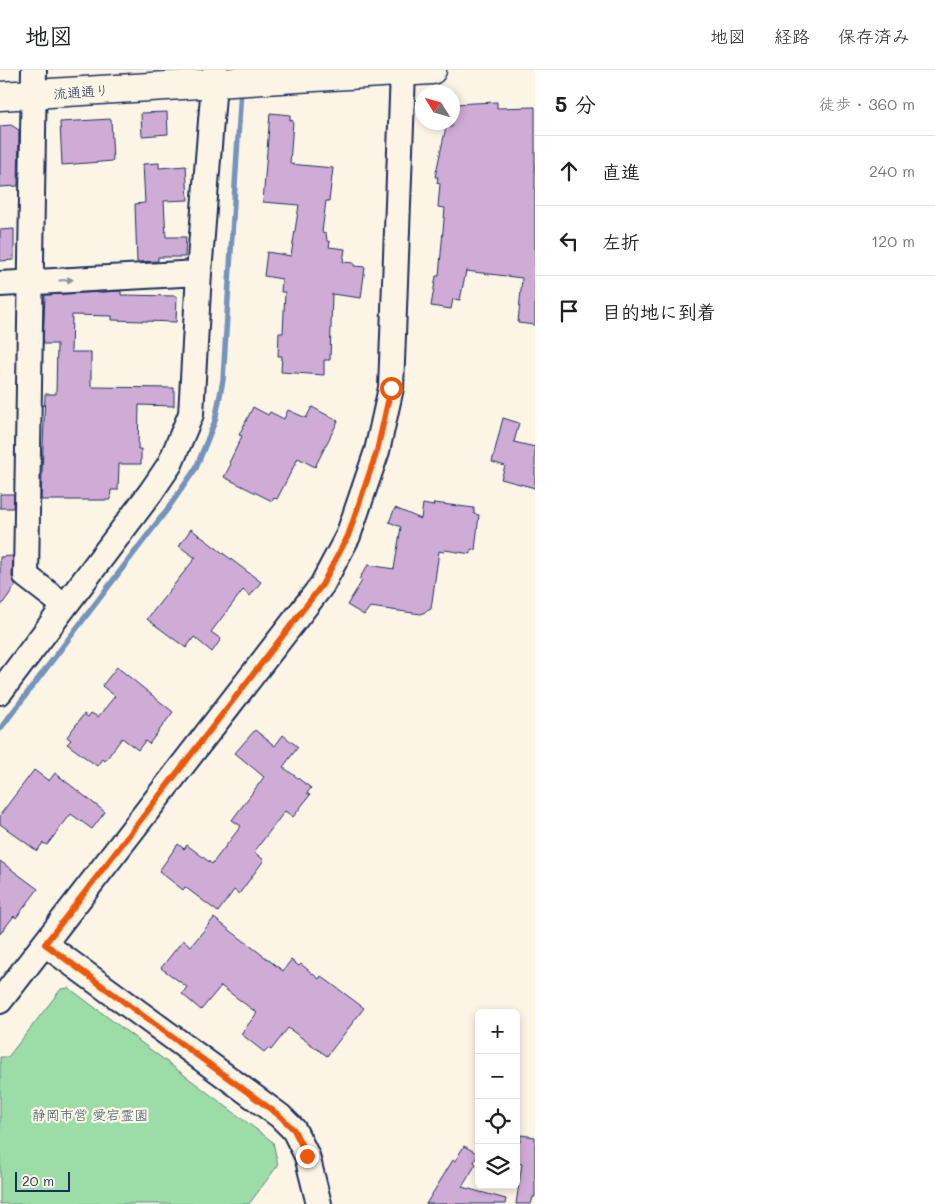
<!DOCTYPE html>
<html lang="ja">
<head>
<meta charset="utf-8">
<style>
  :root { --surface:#fff; --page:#f2f2f2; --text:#202124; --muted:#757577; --line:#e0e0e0 }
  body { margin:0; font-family:Mali,"Klee One",sans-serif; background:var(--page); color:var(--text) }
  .controls { position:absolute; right:15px; bottom:15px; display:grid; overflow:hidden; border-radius:8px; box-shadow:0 2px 8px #0003 }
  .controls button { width:45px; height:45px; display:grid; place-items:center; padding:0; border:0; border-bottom:1px solid var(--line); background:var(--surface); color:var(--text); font:25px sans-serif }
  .compass { position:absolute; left:415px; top:15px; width:45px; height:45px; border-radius:50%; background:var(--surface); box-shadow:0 2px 8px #0003; rotate:307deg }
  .scale { position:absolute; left:15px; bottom:12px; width:55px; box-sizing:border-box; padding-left:5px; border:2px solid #1b2f5e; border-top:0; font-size:14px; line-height:18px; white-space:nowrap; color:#1b2f5e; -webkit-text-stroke:4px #fcf5e5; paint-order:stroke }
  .stop { position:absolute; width:15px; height:15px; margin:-11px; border:4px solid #ea580c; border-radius:50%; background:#fff }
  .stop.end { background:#ea580c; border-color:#fff; box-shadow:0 1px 5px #0008 }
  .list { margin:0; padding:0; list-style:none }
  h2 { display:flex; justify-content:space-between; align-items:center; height:65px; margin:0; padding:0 20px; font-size:21px }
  h2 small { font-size:16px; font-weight:400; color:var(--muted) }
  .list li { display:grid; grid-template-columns:32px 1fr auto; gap:15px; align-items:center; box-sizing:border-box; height:70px; padding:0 20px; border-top:1px solid var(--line) }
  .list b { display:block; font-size:19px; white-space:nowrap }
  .list em { font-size:16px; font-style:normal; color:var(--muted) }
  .icon { flex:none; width:28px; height:28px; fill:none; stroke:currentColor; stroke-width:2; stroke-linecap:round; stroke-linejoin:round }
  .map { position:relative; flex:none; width:535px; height:1134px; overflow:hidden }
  header { display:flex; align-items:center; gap:30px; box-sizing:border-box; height:70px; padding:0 25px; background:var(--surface); border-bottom:1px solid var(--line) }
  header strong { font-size:24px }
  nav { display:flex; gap:28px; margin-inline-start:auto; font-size:18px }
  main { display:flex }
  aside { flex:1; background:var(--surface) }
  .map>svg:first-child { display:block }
  .green { fill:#9cdca6; stroke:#5c8682 }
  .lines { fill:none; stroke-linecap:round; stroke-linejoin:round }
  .stream { stroke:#7493bb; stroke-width:5.5 }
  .building { fill:#cfacd6; stroke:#1b2f5e }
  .minor-casing { stroke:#1b2f5e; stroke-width:28 }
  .major-casing { stroke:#1b2f5e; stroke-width:31 }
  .minor { stroke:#fcf5e5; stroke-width:24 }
  .major { stroke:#fcf5e5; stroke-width:28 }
  .oneway { fill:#8c92a2 }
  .route { stroke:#ea580c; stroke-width:6 }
  .labels { text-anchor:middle; stroke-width:4.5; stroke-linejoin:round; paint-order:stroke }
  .street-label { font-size:14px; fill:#1b2f5e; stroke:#fcf5e5 }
  .park-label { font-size:14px; fill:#3b5a70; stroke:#fcf5e5 }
</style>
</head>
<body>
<header>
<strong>地図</strong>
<nav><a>地図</a><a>経路</a><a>保存済み</a></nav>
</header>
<main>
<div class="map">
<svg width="535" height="1134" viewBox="0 0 535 1134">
  <rect width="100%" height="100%" fill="#fcf5e5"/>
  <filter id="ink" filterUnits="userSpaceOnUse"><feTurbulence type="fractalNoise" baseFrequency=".02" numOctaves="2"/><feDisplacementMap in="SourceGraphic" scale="10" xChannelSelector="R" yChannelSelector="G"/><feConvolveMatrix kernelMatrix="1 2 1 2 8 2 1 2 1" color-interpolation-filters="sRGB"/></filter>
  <g filter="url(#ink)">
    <path class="green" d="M 69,918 L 273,1072 L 278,1095 L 249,1134 L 0,1134 L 0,987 L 8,987 L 61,919 Z"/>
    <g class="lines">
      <path class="stream" d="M 0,659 L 169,437 L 196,398 L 215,351 L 223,310 L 241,19"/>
    </g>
    <path class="building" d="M 497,32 L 497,38 L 535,37 L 535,255 L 518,253 L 522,208 L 466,201 L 460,230 L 453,229 L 451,239 L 431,236 L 436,206 L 439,206 L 445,138 L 438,137 L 440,114 L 437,113 L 438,107 L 435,107 L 446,57 L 452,57 L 452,34 Z
      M 167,42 L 168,64 L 142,66 L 141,43 Z
      M 270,43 L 290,45 L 290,50 L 293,51 L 290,94 L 333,98 L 329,131 L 326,131 L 322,162 L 326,163 L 327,171 L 330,172 L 329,177 L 345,179 L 343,192 L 354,193 L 354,196 L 365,197 L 361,228 L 332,224 L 330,290 L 324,290 L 324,305 L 281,302 L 282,286 L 278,286 L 279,263 L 283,263 L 285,222 L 281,222 L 282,209 L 264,206 L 267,182 L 291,186 L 299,135 L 263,132 Z
      M 111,49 L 113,91 L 62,95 L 60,52 Z
      M 11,55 L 19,60 L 18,116 L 0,117 L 0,56 Z
      M 159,93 L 159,98 L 186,96 L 188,130 L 164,131 L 166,167 L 186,167 L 185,187 L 158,187 L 158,191 L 137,192 L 135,134 L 145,133 L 143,94 Z
      M 14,159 L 14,190 L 0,191 L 0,160 Z
      M 121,221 L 121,225 L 177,226 L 176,252 L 112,250 L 112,246 L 72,245 L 71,282 L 91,282 L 91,317 L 174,318 L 174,336 L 139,335 L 138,379 L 141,379 L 141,394 L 119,394 L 118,420 L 111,420 L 110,430 L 41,430 L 45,324 L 56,324 L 57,274 L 43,274 L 45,225 Z
      M 253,337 L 268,345 L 270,342 L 284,349 L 288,340 L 306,348 L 312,337 L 338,351 L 315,397 L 298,388 L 277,429 L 274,428 L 272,431 L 224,407 L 231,394 L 229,393 L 242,366 L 239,365 Z
      M 503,348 L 519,353 L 514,372 L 535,377 L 535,418 L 501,409 L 505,396 L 492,392 Z
      M 0,424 L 14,424 L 13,438 L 0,438 Z
      M 434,433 L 474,438 L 474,444 L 479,445 L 475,480 L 471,479 L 471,484 L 445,480 L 444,482 L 439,481 L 431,539 L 421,544 L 370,537 L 364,545 L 347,535 L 362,511 L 359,509 L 368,495 L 394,499 L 401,457 L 389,452 L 395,438 L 421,449 L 423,434 L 433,436 Z
      M 191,459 L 261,512 L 250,526 L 243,520 L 211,562 L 221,569 L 212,582 L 194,567 L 186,578 L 147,549 L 196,487 L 194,487 L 179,476 Z
      M 13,486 L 12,506 L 16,515 L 0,537 L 0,487 Z
      M 117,597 L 173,642 L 149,674 L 145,671 L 138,680 L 122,668 L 105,691 L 102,689 L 97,696 L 67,674 L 71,670 L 67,667 L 84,644 L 88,647 L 91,643 L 98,647 L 115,626 L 102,616 Z
      M 255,660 L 275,676 L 283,665 L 298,677 L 283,697 L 311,718 L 307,723 L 310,725 L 293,747 L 285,741 L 254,782 L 264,790 L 239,824 L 234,820 L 218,842 L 185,817 L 183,820 L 159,801 L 178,774 L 184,779 L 187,775 L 212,794 L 241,756 L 232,750 L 264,707 L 235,683 Z
      M 34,700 L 49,711 L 55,703 L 105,742 L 92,759 L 71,744 L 47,775 L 43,773 L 37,781 L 0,754 L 0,745 Z
      M 0,791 L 38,819 L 16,848 L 14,846 L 0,864 Z
      M 214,848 L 283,901 L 291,890 L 299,896 L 301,894 L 319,909 L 321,906 L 364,938 L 327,986 L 288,958 L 271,980 L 268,978 L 264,982 L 241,964 L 257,943 L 221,916 L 201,940 L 182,924 L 187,917 L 161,898 L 183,870 L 191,876 Z
      M 521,1065 L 535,1067 L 535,1127 L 533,1127 L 531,1134 L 516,1134 L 522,1094 L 516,1093 L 516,1072 L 520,1072 Z
      M 464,1076 L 478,1084 L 474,1092 L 476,1094 L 462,1117 L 506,1129 L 505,1134 L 426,1134 L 453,1090 L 455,1091 Z"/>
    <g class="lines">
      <defs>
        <path id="minor" d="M 34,0 L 26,506 L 65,536
          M 0,214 L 199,203
          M 0,622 L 151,422 L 170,394 L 191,344 L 199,203 L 215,0
          M 45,874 L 280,1046 L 294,1060 L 307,1086 L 319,1134
          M 0,931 L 322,515 L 348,466 L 377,381 L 391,318 L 403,2"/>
        <path id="major" d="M 0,26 L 432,0"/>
      </defs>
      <use href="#minor" class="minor-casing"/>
      <use href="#major" class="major-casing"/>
      <use href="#minor" class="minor"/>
      <use href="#major" class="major"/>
    </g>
    <defs><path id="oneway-solid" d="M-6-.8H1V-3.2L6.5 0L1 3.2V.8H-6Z" transform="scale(1.25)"/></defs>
    <use class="oneway" href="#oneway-solid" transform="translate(66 210) rotate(-3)"/>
  </g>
  <g class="lines" filter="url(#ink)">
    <path class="route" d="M 307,1086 L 294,1060 L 280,1046 L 45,874 L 322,515 L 348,466 L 377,381 L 391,318"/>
  </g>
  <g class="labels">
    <g class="street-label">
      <text transform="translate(81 22) rotate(-4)" y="5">流通通り</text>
    </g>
    <g class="park-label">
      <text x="90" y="1050">静岡市営 愛宕霊園</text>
    </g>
  </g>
</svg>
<div class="controls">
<button>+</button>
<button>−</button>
<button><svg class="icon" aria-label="locate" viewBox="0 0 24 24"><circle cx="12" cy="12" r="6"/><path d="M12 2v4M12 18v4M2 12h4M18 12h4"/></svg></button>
<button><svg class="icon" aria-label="layers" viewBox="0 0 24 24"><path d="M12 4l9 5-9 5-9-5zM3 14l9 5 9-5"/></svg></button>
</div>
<svg class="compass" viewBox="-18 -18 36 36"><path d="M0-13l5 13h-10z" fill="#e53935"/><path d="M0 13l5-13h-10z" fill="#757577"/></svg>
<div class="scale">20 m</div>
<div class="stop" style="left:391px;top:318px"></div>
<div class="stop end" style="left:307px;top:1086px"></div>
</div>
<aside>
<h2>5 分<small>徒歩 · 360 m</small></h2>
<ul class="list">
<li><svg class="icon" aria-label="ahead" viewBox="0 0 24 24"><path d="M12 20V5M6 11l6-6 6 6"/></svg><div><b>直進</b></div><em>240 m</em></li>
<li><svg class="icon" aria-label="left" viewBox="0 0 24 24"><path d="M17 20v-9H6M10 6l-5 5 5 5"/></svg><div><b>左折</b></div><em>120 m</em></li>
<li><svg class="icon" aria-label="arrive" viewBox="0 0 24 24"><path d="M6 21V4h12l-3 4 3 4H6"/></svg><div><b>目的地に到着</b></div></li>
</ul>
</aside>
</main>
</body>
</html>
